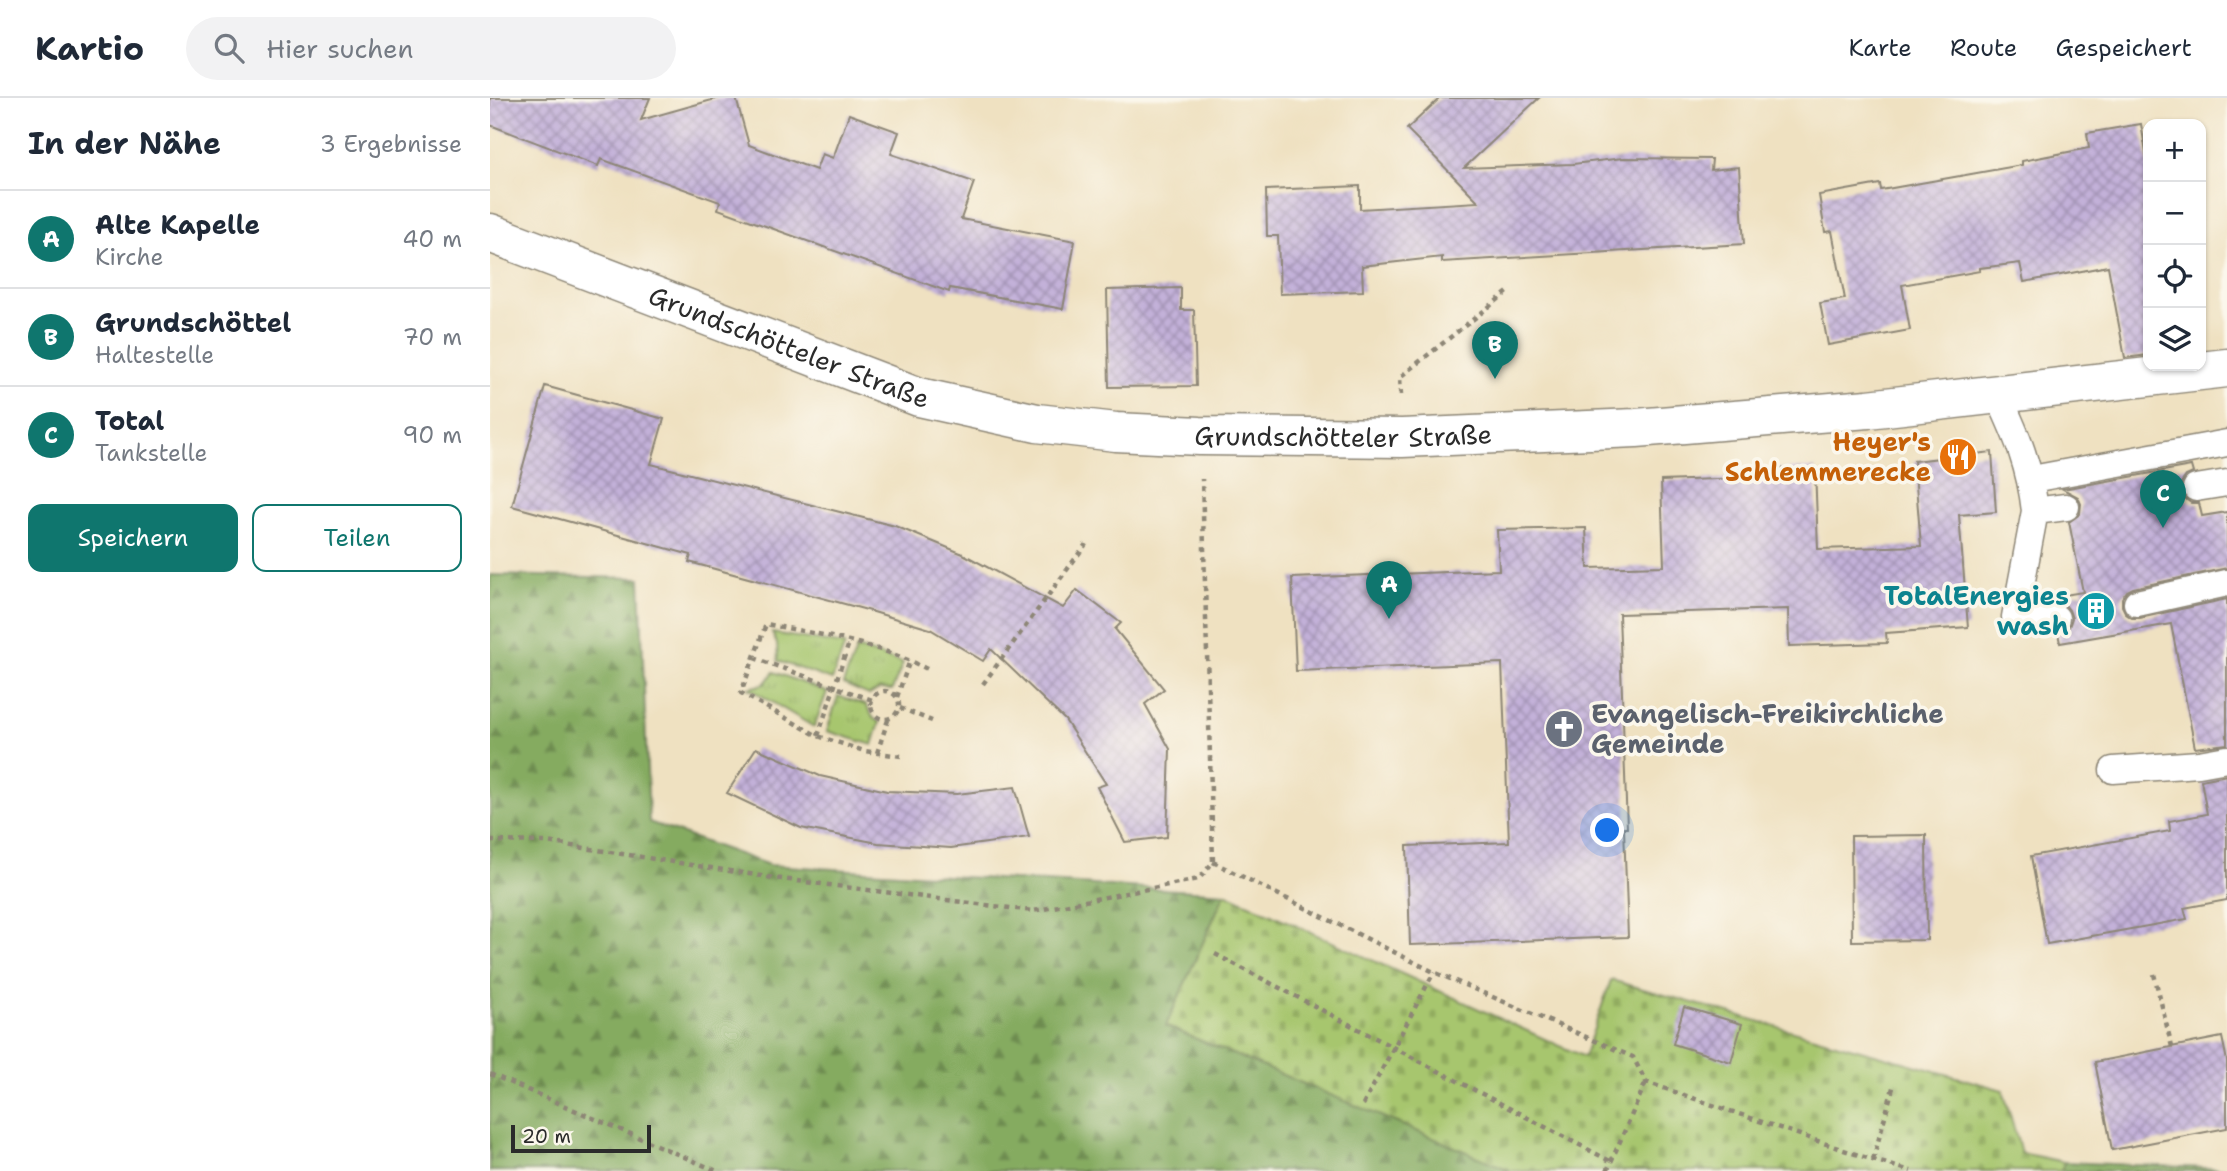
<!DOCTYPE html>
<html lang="de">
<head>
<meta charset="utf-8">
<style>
  :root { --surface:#fff; --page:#f2f2f3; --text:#1f2937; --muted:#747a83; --line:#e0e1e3; --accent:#0f766e }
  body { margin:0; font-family:"Shantell Sans",sans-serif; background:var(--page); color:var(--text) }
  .controls { position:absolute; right:21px; top:21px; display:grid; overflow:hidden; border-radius:14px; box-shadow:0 2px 5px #0004 }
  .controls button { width:63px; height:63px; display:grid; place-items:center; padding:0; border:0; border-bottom:2px solid var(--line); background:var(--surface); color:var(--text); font:35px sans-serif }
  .scale { position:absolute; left:21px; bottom:18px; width:140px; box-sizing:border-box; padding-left:7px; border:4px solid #2b2b2b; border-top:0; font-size:19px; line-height:24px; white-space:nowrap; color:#2b2b2b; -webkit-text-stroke:5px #fbf7ec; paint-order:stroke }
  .you { position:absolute; left:1118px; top:733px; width:24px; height:24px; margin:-18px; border:5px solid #fff; border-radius:50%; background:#1a73e8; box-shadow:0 0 0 10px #1a73e833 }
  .badge { display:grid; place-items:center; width:46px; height:46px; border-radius:50%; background:var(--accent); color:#fff; font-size:23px; font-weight:700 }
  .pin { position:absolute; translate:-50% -58px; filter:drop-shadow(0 2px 4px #0008) }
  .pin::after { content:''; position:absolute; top:37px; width:24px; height:21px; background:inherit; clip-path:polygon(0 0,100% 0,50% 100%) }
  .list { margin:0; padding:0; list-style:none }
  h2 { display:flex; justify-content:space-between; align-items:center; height:91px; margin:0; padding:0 28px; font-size:30px }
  h2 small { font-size:23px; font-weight:400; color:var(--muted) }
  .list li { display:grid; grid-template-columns:46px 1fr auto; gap:21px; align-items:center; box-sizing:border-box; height:98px; padding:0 28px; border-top:2px solid var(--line) }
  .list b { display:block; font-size:26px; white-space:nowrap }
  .list p { margin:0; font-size:23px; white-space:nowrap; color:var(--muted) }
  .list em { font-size:23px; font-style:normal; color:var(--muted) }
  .actions { display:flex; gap:14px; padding:21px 28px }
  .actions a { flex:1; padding:16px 0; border:2px solid var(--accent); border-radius:14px; text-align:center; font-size:24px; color:var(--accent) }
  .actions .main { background:var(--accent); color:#fff }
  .icon { flex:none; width:38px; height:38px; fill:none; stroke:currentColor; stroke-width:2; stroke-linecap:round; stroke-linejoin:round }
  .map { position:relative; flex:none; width:1737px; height:1073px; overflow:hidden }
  header { display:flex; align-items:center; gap:42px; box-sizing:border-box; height:98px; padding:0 35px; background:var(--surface); border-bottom:2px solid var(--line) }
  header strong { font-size:33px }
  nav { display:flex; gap:38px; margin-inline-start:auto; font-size:24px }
  .search { width:490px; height:63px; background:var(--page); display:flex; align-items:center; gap:18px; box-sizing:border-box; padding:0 24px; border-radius:38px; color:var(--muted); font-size:26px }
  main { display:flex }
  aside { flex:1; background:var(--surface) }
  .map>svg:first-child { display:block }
  .grass { fill:url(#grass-tufts); stroke:#69784c; stroke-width:2 }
  .forest { fill:url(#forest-firs); stroke:#586b46; stroke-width:2 }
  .cemetery { fill:url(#cemetery-stones); stroke:#69784c; stroke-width:2 }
  .building { fill:url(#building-cross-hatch) }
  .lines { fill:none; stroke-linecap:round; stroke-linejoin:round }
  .lane-casing { stroke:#8d8676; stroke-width:29 }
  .primary-casing { stroke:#8d8676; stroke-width:41 }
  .path { stroke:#8d8676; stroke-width:4.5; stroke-dasharray:5 5; stroke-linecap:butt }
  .lane { stroke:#fff; stroke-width:26 }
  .primary { stroke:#fff; stroke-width:38 }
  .labels { text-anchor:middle; stroke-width:7; stroke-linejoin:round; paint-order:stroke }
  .street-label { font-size:26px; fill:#2b2b2b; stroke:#fbf7ec }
  .food-label { font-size:26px; font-weight:bold; fill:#c56008; stroke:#fbf7ec; text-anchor:end }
  .culture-label { font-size:26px; font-weight:bold; fill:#0d838f; stroke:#fbf7ec; text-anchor:end }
  .worship-label { font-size:26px; font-weight:bold; fill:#5b616d; stroke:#fbf7ec; text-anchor:start }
</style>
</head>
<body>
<header>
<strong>Kartio</strong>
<div class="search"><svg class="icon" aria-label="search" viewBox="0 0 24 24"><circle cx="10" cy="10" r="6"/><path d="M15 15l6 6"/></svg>Hier suchen</div>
<nav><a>Karte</a><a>Route</a><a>Gespeichert</a></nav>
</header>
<main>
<aside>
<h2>In der Nähe<small>3 Ergebnisse</small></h2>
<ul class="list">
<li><span class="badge">A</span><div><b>Alte Kapelle</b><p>Kirche</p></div><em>40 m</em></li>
<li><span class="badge">B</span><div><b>Grundschöttel</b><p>Haltestelle</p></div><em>70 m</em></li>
<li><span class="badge">C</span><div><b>Total</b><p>Tankstelle</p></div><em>90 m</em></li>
</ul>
<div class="actions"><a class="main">Speichern</a><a>Teilen</a></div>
</aside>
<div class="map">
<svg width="1737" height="1073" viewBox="0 0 1737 1073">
  <defs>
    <pattern id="grass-tufts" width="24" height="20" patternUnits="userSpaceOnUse" patternTransform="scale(1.75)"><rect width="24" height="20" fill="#a7c66e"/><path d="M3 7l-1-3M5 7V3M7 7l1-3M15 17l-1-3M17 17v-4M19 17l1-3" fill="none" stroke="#90aa5f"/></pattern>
    <pattern id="forest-firs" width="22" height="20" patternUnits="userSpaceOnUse" patternTransform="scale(1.75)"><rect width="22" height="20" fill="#85ab61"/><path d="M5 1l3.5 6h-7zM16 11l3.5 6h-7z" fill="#6d8b50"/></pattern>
    <pattern id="cemetery-stones" width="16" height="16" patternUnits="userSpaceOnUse" patternTransform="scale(1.75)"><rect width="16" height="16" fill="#a7c66e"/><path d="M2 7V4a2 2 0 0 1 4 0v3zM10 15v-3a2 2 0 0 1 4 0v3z" fill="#90aa5f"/></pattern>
    <pattern id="building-cross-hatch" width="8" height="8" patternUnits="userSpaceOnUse" patternTransform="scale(1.75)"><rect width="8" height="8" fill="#c3b1d9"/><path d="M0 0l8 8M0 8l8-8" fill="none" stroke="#9f90b0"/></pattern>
  </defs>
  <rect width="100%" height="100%" fill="#fbf7ec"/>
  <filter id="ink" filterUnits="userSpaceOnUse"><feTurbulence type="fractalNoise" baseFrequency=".0143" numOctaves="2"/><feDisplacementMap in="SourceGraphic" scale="14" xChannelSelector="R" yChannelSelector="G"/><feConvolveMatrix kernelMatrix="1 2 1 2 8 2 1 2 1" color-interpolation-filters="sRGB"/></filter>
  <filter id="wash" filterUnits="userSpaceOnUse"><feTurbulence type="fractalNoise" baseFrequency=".00686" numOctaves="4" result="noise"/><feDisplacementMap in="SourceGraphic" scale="28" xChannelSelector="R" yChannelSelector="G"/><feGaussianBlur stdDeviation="1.57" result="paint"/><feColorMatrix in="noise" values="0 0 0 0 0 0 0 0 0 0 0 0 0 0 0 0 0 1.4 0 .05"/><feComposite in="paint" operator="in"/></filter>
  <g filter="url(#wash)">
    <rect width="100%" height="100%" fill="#efe1c1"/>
    <path class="grass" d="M 282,535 L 355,547 L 342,582 L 288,563 L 287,546 Z
      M 367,550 L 413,565 L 402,592 L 390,591 L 379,597 L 353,586 Z
      M 284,574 L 337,594 L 324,629 L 259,590 L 274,586 Z
      M 348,598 L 376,607 L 384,621 L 390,624 L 383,647 L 337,633 Z"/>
    <path class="forest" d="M 0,477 L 150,480 L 159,724 L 279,767 L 735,795 L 676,928 L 1022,1073 L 0,1073 Z
      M 1574,1064 L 1737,1071 L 1737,1073 L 1571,1073 Z"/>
    <path class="cemetery" d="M 735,795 L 1094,959 L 1121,882 L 1513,992 L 1531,1055 L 1574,1064 L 1571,1073 L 1022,1073 L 676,928 Z"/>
    <g id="blocks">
      <path class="building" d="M 0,0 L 160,0 L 151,22 L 229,0 L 246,0 L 259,47 L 326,72 L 332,56 L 343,60 L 359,16 L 409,34 L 401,56 L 484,84 L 471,121 L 585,143 L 573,211 L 460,190 L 459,194 L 228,111 L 230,104 L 111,61 L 108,68 L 0,27 Z
        M 950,0 L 1049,0 L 974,70 L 1083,66 L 1133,60 L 1222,61 L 1221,72 L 1249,69 L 1254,146 L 952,164 L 952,159 L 872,168 L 873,193 L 790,196 L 788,138 L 777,138 L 776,92 L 870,88 L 870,111 L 989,104 L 917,31 Z
        M 1651,26 L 1658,66 L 1658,257 L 1635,260 L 1618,168 L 1534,184 L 1530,165 L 1490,170 L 1490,173 L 1412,187 L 1420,232 L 1338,247 L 1330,205 L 1355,201 L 1342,133 L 1335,134 L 1329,97 L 1390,86 L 1391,92 L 1532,67 L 1532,63 L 1599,50 L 1597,35 Z
        M 691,190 L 691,212 L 704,212 L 706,288 L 619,289 L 617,192 Z
        M 55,288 L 174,321 L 161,366 L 405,428 L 473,456 L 573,510 L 587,492 L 631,525 L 625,531 L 674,591 L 655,606 L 680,651 L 677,739 L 635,744 L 607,689 L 616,686 L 575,622 L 501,551 L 493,563 L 440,531 L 377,512 L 199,464 L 201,457 L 22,408 Z
        M 1502,354 L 1506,414 L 1469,417 L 1478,529 L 1396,535 L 1397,545 L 1299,548 L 1298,511 L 1129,516 L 1137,730 L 1134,730 L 1138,839 L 920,847 L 917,748 L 1019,744 L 1012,565 L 806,573 L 802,480 L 1009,472 L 1007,432 L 1096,430 L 1098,470 L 1174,468 L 1171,383 L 1281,379 L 1281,371 L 1325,370 L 1328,451 L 1431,448 L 1424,363 Z
        M 1701,368 L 1703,375 L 1696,378 L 1691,385 L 1691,393 L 1693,399 L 1701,405 L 1709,405 L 1712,418 L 1737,414 L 1737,470 L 1643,490 L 1637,493 L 1632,500 L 1632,508 L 1636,516 L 1642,520 L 1650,520 L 1737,501 L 1737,646 L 1705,650 L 1681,526 L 1570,545 L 1568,535 L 1579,529 L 1582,520 L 1579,512 L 1575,507 L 1563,504 L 1562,499 L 1593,494 L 1579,424 L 1590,416 L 1591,406 L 1588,399 L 1573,391 Z
        M 266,650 L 330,678 L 397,693 L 467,696 L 525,689 L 539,739 L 461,750 L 388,745 L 311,730 L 237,695 Z
        M 1737,677 L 1737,802 L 1694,810 L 1697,821 L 1557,846 L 1541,758 L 1680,733 L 1679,723 L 1717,716 L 1711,682 Z
        M 1436,737 L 1437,842 L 1362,843 L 1361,738 Z
        M 1194,909 L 1252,926 L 1241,964 L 1183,946 Z
        M 1732,939 L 1737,963 L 1737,1030 L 1622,1052 L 1605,964 Z"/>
    </g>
  </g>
  <g filter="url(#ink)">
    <use href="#blocks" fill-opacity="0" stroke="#8d8676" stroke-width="2"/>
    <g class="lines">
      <defs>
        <path id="lane" d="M 1508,297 C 1527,338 1540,368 1545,413 L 1576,409
          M 1542,381 L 1737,345
          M 1706,390 L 1737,385
          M 1545,413 L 1525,519 L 1566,520
          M 1647,505 L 1737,485
          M 1623,672 L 1709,666 L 1737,661"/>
        <g id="primary">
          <path id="s1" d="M 0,135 L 429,299 L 547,325 L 626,334 L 710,338 L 912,340 L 1146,330 L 1378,311 L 1737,270"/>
        </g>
      </defs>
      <use href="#lane" class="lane-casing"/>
      <use href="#primary" class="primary-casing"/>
      <path class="path" d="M 911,297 L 910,279 L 1019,193
        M 264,560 L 382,602
        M 493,586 L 596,446
        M381 607a14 14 0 1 1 28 0a14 14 0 1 1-28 0Z
        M 407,599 L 420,562
        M 410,610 L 442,623
        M 328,638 L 360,542
        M 387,655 L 398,622
        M 411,658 L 374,653 L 328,638 L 251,595 L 276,526 C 331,537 388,545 439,572
        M 0,743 L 57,744 L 284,780 L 543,813 L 709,781 L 723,764 L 712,381
        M 723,764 L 944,874 L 1143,959 L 1156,984 L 1383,1062 L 1421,1073
        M 725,856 L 1122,1064
        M 1664,876 L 1682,949
        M 0,976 L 227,1073
        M 873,1007 L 944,874
        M 1383,1062 L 1404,986
        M 1117,1073 L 1156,984"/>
      <use href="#lane" class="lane"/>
      <use href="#primary" class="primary"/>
    </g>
  </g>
  <defs>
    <symbol id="restaurant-disc" viewBox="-11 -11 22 22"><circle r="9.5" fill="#e8710a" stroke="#fbf7ec"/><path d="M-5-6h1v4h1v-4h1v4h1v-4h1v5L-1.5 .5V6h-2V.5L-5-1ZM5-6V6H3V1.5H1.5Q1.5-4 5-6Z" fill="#fff"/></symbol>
    <symbol id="building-disc" viewBox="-11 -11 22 22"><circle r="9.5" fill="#0f9aa8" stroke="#fbf7ec"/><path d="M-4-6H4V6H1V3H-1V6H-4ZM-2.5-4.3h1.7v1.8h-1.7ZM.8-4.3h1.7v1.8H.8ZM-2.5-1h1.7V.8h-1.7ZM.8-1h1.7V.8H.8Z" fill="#fff"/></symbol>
    <symbol id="church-disc" viewBox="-11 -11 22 22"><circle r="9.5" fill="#6b7280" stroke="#fbf7ec"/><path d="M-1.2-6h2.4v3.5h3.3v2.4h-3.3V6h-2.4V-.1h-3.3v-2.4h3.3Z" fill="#fff"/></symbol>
  </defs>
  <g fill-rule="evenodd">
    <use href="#restaurant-disc" x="1446" y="337" width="44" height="44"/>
    <use href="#building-disc" x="1584" y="491" width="44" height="44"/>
    <use href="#church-disc" x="1052" y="609" width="44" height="44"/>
  </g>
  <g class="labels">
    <g class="street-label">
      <text dy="9" stroke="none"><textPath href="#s1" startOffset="320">Grundschötteler Straße</textPath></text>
      <text dy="9" stroke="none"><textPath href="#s1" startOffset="887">Grundschötteler Straße</textPath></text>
    </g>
    <g class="food-label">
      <text x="1441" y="353">Heyer's<tspan x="1441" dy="30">Schlemmerecke</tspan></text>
    </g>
    <g class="culture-label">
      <text x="1579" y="507">TotalEnergies<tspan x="1579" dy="30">wash</tspan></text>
    </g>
    <g class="worship-label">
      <text x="1101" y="625">Evangelisch-Freikirchliche<tspan x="1101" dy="30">Gemeinde</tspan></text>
    </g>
  </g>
</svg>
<div class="controls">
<button>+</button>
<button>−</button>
<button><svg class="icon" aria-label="locate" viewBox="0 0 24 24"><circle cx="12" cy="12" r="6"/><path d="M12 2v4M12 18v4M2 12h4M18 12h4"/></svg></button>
<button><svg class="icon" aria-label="layers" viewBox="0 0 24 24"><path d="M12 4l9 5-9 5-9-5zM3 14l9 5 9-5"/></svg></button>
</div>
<div class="scale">20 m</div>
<div class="you"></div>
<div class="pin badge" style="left:899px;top:521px">A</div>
<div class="pin badge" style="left:1005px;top:281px">B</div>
<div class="pin badge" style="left:1673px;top:430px">C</div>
</div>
</main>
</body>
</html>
